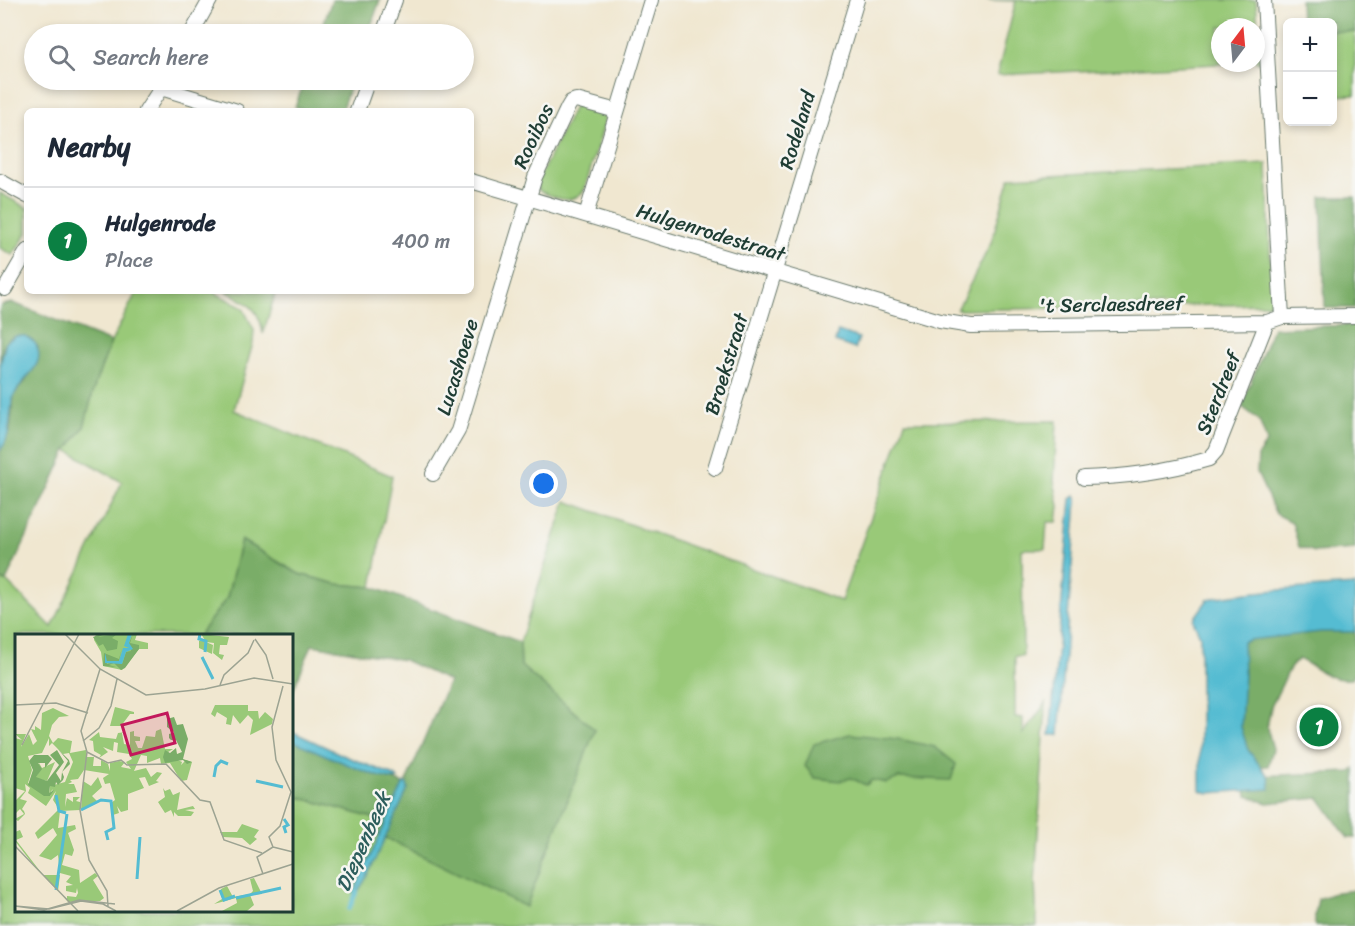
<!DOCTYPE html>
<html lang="en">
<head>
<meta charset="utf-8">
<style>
  :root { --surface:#fff; --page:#f2f2f3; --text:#1f2937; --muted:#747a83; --line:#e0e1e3; --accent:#0b8043 }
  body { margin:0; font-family:Sriracha,sans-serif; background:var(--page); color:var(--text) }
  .controls { position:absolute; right:18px; top:18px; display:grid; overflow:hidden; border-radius:9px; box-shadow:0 3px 9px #0003 }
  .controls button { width:54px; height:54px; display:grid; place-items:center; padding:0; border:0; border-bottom:2px solid var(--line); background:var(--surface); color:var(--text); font:30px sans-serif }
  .compass { position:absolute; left:1211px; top:18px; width:54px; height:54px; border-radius:50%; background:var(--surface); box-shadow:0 3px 9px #0003; rotate:16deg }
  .you { position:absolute; left:544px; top:484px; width:21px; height:21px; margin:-15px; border:4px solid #fff; border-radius:50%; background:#1a73e8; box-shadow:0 0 0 9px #1a73e833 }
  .badge { display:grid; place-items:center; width:39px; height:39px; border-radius:50%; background:var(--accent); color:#fff; font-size:20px; font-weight:700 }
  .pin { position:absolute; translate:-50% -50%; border:3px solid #fff; box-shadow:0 2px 6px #0006 }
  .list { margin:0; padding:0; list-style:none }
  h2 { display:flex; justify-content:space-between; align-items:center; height:78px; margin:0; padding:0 24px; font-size:26px }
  h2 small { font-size:20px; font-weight:400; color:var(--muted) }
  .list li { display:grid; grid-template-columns:39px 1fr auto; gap:18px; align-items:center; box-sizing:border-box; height:108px; padding:0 24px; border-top:2px solid var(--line) }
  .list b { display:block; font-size:22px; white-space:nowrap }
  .list p { margin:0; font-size:20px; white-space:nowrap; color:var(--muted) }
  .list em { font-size:20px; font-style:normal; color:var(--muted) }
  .icon { flex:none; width:33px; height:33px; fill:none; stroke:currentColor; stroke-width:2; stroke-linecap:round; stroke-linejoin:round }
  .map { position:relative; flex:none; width:1355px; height:926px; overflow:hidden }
  .search { position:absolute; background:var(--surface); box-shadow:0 3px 9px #0003; left:24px; top:24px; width:450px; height:66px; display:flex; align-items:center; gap:15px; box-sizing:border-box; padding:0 21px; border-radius:33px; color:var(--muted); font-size:22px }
  .panel { position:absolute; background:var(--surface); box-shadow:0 3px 9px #0003; left:24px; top:108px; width:450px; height:186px; border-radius:9px }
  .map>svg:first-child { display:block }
  .green { fill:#99c978; stroke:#5c8356; stroke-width:1.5 }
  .forest { fill:#7aad68; stroke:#4c754e; stroke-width:1.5 }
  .water { fill:#54bcd2; stroke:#3a7c83; stroke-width:1.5 }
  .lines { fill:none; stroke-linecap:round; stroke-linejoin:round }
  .stream { stroke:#54bcd2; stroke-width:4 }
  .minor-casing { stroke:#68786b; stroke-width:16 }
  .minor { stroke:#fff; stroke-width:14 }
  .labels { text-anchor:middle; stroke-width:5; stroke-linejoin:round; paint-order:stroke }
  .street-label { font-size:20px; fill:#1f3d34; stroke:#f6f6f2 }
  .water-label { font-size:21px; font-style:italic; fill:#2c5d5c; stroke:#f6f6f2 }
  .inset-river { fill:none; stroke:#54bcd2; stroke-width:3 }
  .inset-road { fill:none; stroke:#9ca392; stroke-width:1.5 }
  .view { fill:#c2185b; fill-opacity:0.15; stroke:#c2185b; stroke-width:3 }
  .inset-edge { fill:none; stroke:#1f3d34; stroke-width:3 }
</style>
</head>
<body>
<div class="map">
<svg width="1355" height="926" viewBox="0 0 1355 926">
  <rect width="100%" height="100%" fill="#f6f6f2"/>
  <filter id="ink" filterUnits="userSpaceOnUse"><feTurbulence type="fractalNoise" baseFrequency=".0167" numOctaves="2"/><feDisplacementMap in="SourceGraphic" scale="12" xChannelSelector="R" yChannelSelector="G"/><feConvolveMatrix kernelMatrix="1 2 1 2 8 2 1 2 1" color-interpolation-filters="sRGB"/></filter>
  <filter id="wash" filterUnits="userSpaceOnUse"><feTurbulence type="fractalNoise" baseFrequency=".008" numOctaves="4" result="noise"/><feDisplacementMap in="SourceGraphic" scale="24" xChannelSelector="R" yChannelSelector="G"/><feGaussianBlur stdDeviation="1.35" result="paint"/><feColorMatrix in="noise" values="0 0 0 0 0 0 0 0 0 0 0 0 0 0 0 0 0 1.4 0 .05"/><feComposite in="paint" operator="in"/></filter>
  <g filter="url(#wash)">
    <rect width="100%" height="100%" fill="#f0e7d0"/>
    <path class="green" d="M 987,0 L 1256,0 L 1260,62 L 1256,62 L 1256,27 L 1220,27 L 1220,63 L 1237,63 L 997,75 L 1016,1 Z
      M 1332,31 L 1355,32 L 1355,95 L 1333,96 Z
      M 575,105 L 603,112 L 605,121 L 584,191 C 569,206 559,198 541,192 L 538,189 L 537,182 Z
      M 1267,164 L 1272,304 L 957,310 L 991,243 L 1010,177 Z
      M 0,193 L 27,208 L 27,233 L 13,255 L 0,248 Z
      M 137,291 L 212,291 L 243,308 L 254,330 L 253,343 L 234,410 L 392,476 L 372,587 L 337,584 L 299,574 L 241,540 L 227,598 L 199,635 L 16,635 L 16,910 L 291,910 L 291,795 L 380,820 L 376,832 L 595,730 L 521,666 L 520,642 L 566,501 L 841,601 L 905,422 L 1057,421 L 1054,481 L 1059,506 L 1057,522 L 1047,522 L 1045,549 L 1022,549 L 1023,656 L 1015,656 L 1015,717 L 1023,718 L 1023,734 L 1046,703 L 1035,882 L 1037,926 L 0,926 L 0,580 L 6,581 L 52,627 L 122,482 L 67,450 L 84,427 L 96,381 L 111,342 Z
      M 226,291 L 276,291 L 263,334 C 260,308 247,303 226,291 Z"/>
    <path class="forest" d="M 332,0 L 380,0 L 368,34 L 320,34 Z
      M 1300,0 L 1355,0 L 1355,32 L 1333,31 L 1332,22 L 1301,22 Z
      M 305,80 L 352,80 L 341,111 L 309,111 L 295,107 Z
      M 1321,197 L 1355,197 L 1355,308 L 1325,308 Z
      M 13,303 L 111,342 L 96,381 L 84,427 L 67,450 L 6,581 L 0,580 L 0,451 L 10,430 L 14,395 L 19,387 L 25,382 L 38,347 C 31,336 10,331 4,346 C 2,351 1,359 0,366 L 0,308 L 2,305 Z
      M 1355,325 L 1355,549 L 1315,552 L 1299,547 L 1292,522 L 1276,514 L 1257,473 L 1258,455 L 1267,442 L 1259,420 L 1241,406 L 1273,328 Z
      M 241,540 L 299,574 L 337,584 L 372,587 L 520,642 L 521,666 L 595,730 L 526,907 L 376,833 L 380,820 L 291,795 L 291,736 L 405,785 L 449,681 L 404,660 L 312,645 L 291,695 L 291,635 L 199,635 L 227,598 Z
      M 1355,622 L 1355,672 L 1352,679 C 1326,681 1320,669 1299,659 L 1291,666 L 1271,707 L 1267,727 L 1273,749 L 1268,766 L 1248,767 L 1230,660 L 1239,639 Z
      M 850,734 L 898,739 L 935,747 L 956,764 L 951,780 L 899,778 L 886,783 L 872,780 L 866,785 L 851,778 L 841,781 L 815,778 L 805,766 L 814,744 Z
      M 1355,768 L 1355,838 L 1348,838 L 1319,798 L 1267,803 L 1247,796 L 1245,783 L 1257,776 L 1351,772 Z
      M 1355,890 L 1355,926 L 1315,926 L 1315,914 L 1318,899 L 1337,892 Z"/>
    <path class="water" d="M 838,331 L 859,338 L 855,349 L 835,342 Z
      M 16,336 L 25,336 L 35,343 C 49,366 21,377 14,396 C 7,415 14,432 0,451 L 0,366 L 6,342 Z
      M 1075,496 L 1077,500 L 1059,735 L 1050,735 L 1071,499 Z
      M 1355,585 L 1355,632 L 1321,632 L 1249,640 L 1243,642 L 1244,675 L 1241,727 L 1248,750 L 1269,777 L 1270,789 L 1208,793 L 1200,790 L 1200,636 L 1193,620 L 1208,599 C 1256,590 1306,588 1355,585 Z
      M 291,731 L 345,756 L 395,776 L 398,779 C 385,784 308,747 291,740 Z
      M 404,783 L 407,784 L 408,789 L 368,875 L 356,895 L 354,894 L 357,885 Z"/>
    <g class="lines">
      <path class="stream" d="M 349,909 L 357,891"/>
    </g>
  </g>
  <g filter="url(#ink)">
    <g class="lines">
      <defs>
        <path id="minor" d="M 1264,0 L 1282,317
          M 191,34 L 210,0
          M 383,34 L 395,0
          M 146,111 L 161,88 L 237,111
          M 357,111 L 368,80
          M 0,181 L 27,196
          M 471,181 L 940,321 L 971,326 L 1267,322 L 1282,317 L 1355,316
          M 586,215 L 651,0
          M 5,289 L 27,251
          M 715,468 L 857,0
          M 433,474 L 458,431 L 535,177 L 568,107 L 571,102 L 576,100 L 617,111
          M 1084,478 C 1127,477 1168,471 1209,459 L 1216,451 L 1267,322"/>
      </defs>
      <use href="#minor" class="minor-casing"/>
      <use href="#minor" class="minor"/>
    </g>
  </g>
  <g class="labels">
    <g class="street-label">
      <text transform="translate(797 130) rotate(-73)" y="7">Rodeland</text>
      <text transform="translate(533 136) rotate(-65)" y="7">Rooibos</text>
      <text transform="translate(711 232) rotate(17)" y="7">Hulgenrodestraat</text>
      <text transform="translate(1111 304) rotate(-1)" y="7">'t Serclaesdreef</text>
      <text transform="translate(726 364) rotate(-73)" y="7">Broekstraat</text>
      <text transform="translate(457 367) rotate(-73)" y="7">Lucashoeve</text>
      <text transform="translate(1218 393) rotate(-68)" y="7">Sterdreef</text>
    </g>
    <g class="water-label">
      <text transform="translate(363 842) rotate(-66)" y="7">Diepenbeek</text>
    </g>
  </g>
  <g transform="translate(15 634)">
    <rect width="278" height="278" fill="#f0e7d0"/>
    <path d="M 81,0 L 122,0 L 120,6 L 133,9 L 133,15 L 124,15 L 107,36 L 88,32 L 86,18 L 79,6 ZM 186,0 L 214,3 L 212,11 L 205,11 L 204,20 L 209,21 L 207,26 L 198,19 L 199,9 L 191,8 L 198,11 L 197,20 L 184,14 L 184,7 L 190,6 ZM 200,71 L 233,71 L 233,77 L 243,77 L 244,85 L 250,78 L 258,85 L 257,90 L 235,101 L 238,86 L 233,81 L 225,90 L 218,81 L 216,91 L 211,90 L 212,84 L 202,78 L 200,83 L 196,80 ZM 100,73 L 119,78 L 119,80 L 115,80 L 106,92 L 95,92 ZM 38,74 L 54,82 L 44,83 L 37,91 L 34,102 L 38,109 L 43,104 L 57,107 L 55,119 L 71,116 L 72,123 L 79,123 L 78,132 L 86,132 L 86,126 L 93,130 L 95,137 L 95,129 L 104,127 L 110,128 L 106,133 L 116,135 L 111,128 L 117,125 L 114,120 L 102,118 L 103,109 L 99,108 L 98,117 L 88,113 L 93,118 L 84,124 L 86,121 L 79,117 L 78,107 L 74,106 L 84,98 L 85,103 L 101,105 L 103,99 L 111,98 L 107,99 L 109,110 L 115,111 L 115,98 L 119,97 L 119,102 L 125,103 L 125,107 L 120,107 L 123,114 L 127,114 L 131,102 L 140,103 L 141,97 L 146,95 L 150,115 L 158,115 L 150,120 L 167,128 L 166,131 L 171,126 L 177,128 L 172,146 L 166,147 L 155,129 L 146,130 L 145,124 L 132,129 L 132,122 L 126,121 L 119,137 L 131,134 L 136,143 L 142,138 L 147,139 L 141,147 L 144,148 L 145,152 L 144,148 L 134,152 L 130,143 L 124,144 L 129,154 L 113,160 L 113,176 L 106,178 L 102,172 L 104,179 L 98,181 L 96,169 L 100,166 L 95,149 L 90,150 L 88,144 L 94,140 L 69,136 L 63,145 L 55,146 L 57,148 L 53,150 L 59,150 L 62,158 L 51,160 L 50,173 L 52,164 L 58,168 L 58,163 L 65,163 L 61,167 L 65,168 L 65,176 L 45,177 L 43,194 L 60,191 L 61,195 L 53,199 L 59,216 L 57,222 L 50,220 L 47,231 L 64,236 L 65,249 L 80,239 L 83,242 L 78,246 L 89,264 L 85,267 L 53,268 L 48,262 L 52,265 L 52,262 L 61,263 L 63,259 L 62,254 L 61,259 L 51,257 L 51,252 L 58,251 L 51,248 L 56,242 L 45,239 L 43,221 L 36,226 L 24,222 L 42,201 L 38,194 L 23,205 L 20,199 L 44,175 L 38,166 L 41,157 L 31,172 L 13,159 L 15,154 L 10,150 L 11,157 L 5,165 L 12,167 L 7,175 L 9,177 L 10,180 L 3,187 L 0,185 L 9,180 L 5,175 L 0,180 L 0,167 L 10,157 L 0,154 L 0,104 L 7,106 L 0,100 L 11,100 L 6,113 L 14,100 L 18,111 L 22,107 L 16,95 L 20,96 L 20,92 L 26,96 L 27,79 ZM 34,104 L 34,112 L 37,109 L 48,120 L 54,119 L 58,128 L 50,148 L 35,152 L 34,160 L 38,155 L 35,162 L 13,149 L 17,136 L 13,122 L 27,119 ZM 24,128 L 26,127 L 29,129 L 24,129 L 27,134 L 40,128 L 32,147 L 20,144 L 26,135 L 23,131 ZM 83,143 L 87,153 L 77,162 L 82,167 L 66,176 L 68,147 L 76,152 ZM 148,154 L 150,157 L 155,155 L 158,161 L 165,158 L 162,176 L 178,172 L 180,175 L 170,176 L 179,178 L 176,182 L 163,182 L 159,178 L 159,183 L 156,176 L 150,179 L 143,168 L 150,163 ZM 227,190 L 244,196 L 239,203 L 242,205 L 235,211 L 227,204 L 208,203 L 205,198 L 222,198 ZM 5,196 L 8,203 L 1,206 L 28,241 L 45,241 L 43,257 L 20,233 L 0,207 L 0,198 ZM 239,244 L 247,260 L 235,261 L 239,271 L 232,277 L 207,277 L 222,269 L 221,264 L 199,270 L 207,265 L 206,255 L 212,252 L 218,263 L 235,260 L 238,257 L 235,245 Z" fill="#99c978" fill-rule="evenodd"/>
    <path d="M 86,0 L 90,0 L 83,3 L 102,0 L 97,4 L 103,7 L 102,15 L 92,17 L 88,10 L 84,12 L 78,3 ZM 118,0 L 115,9 L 124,11 L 124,15 L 110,34 L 106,36 L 99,29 L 94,31 L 101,33 L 88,32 L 89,19 L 104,25 L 107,14 L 104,27 L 91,28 L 89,20 L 92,30 L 99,28 L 107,30 L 111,18 L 116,17 L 114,9 ZM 159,83 L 162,91 L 168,90 L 173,105 L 168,125 L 177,128 L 172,130 L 168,126 L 150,129 L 148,123 L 150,116 L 155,119 L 161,114 L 162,120 L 167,118 L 161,106 L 156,106 L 154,104 L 154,100 L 157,99 L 159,104 L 159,98 L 152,93 L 152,85 ZM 42,114 L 54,126 L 55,130 L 47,138 L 49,143 L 48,146 L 43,151 L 41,148 L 40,153 L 35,152 L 34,159 L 39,156 L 35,162 L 29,162 L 13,151 L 18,136 L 14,127 L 19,121 L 33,121 L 37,125 L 30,134 L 30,129 L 23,129 L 27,135 L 21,143 L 32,147 L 44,131 L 35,121 L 42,116 L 49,128 L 41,139 L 46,147 L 47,138 L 53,127 Z" fill="#7aad68"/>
    <path d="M 113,0 L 117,0 L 114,9 L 118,15 L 111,18 L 107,30 L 90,29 L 90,19 L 92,27 L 104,27 L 108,14 L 114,14 L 109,12 Z" fill="#54bcd2"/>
    <path class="inset-river" d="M 185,0 L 184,5 L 191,7 L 190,18M 187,23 L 198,45M 199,143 L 201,132 L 206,127 L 213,130M 241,147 L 268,153M 41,161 L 44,177 L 51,179M 66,176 L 86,166 L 96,167 L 99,194 L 91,198 L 93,206M 269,185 L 273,191 L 269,193 L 271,199M 122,245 L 125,203M 41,256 L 52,180M 205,256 L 209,266 L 220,262M 221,264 L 266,254"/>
    <path class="inset-road" d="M 50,0 L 85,35 L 131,61 L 190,55 L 239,44 L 278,50M 240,5 L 251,21 L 258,45M 205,51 L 209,41 L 233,19 L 239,6M 0,71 L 41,69 L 73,79M 68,107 L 84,94 L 96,72 L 102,45M 7,111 L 64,0M 72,118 L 93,129 L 106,126 L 112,131 L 151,130 L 185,166 L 195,168 L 209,206 L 247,219M 72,118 L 65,176 L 74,226 L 92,257 L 93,272M 72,118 L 66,97 L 85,35M 0,212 L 63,277M 258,213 L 254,203 L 265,192 L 276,158 L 261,126 L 257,93 L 268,52M 258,213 L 278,218M 248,240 L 242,223 L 258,213M 0,272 L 34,275 L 66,267 L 88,270 L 101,277M 0,272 L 29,276 L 64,266 L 100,270M 162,277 L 204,254 L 278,230"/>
    <path class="view" d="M 152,79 L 160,109 L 116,121 L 107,91 Z"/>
    <rect width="278" height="278" class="inset-edge"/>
  </g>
</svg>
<div class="controls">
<button>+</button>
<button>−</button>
</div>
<svg class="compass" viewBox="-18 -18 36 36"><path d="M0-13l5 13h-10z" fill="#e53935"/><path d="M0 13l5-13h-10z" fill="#747a83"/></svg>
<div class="you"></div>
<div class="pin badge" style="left:1319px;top:727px">1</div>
<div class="search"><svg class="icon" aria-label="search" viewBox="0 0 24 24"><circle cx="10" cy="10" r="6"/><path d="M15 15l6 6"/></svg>Search here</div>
<section class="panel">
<h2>Nearby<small></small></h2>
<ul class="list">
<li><span class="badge">1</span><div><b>Hulgenrode</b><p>Place</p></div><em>400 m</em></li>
</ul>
</section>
</div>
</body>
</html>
